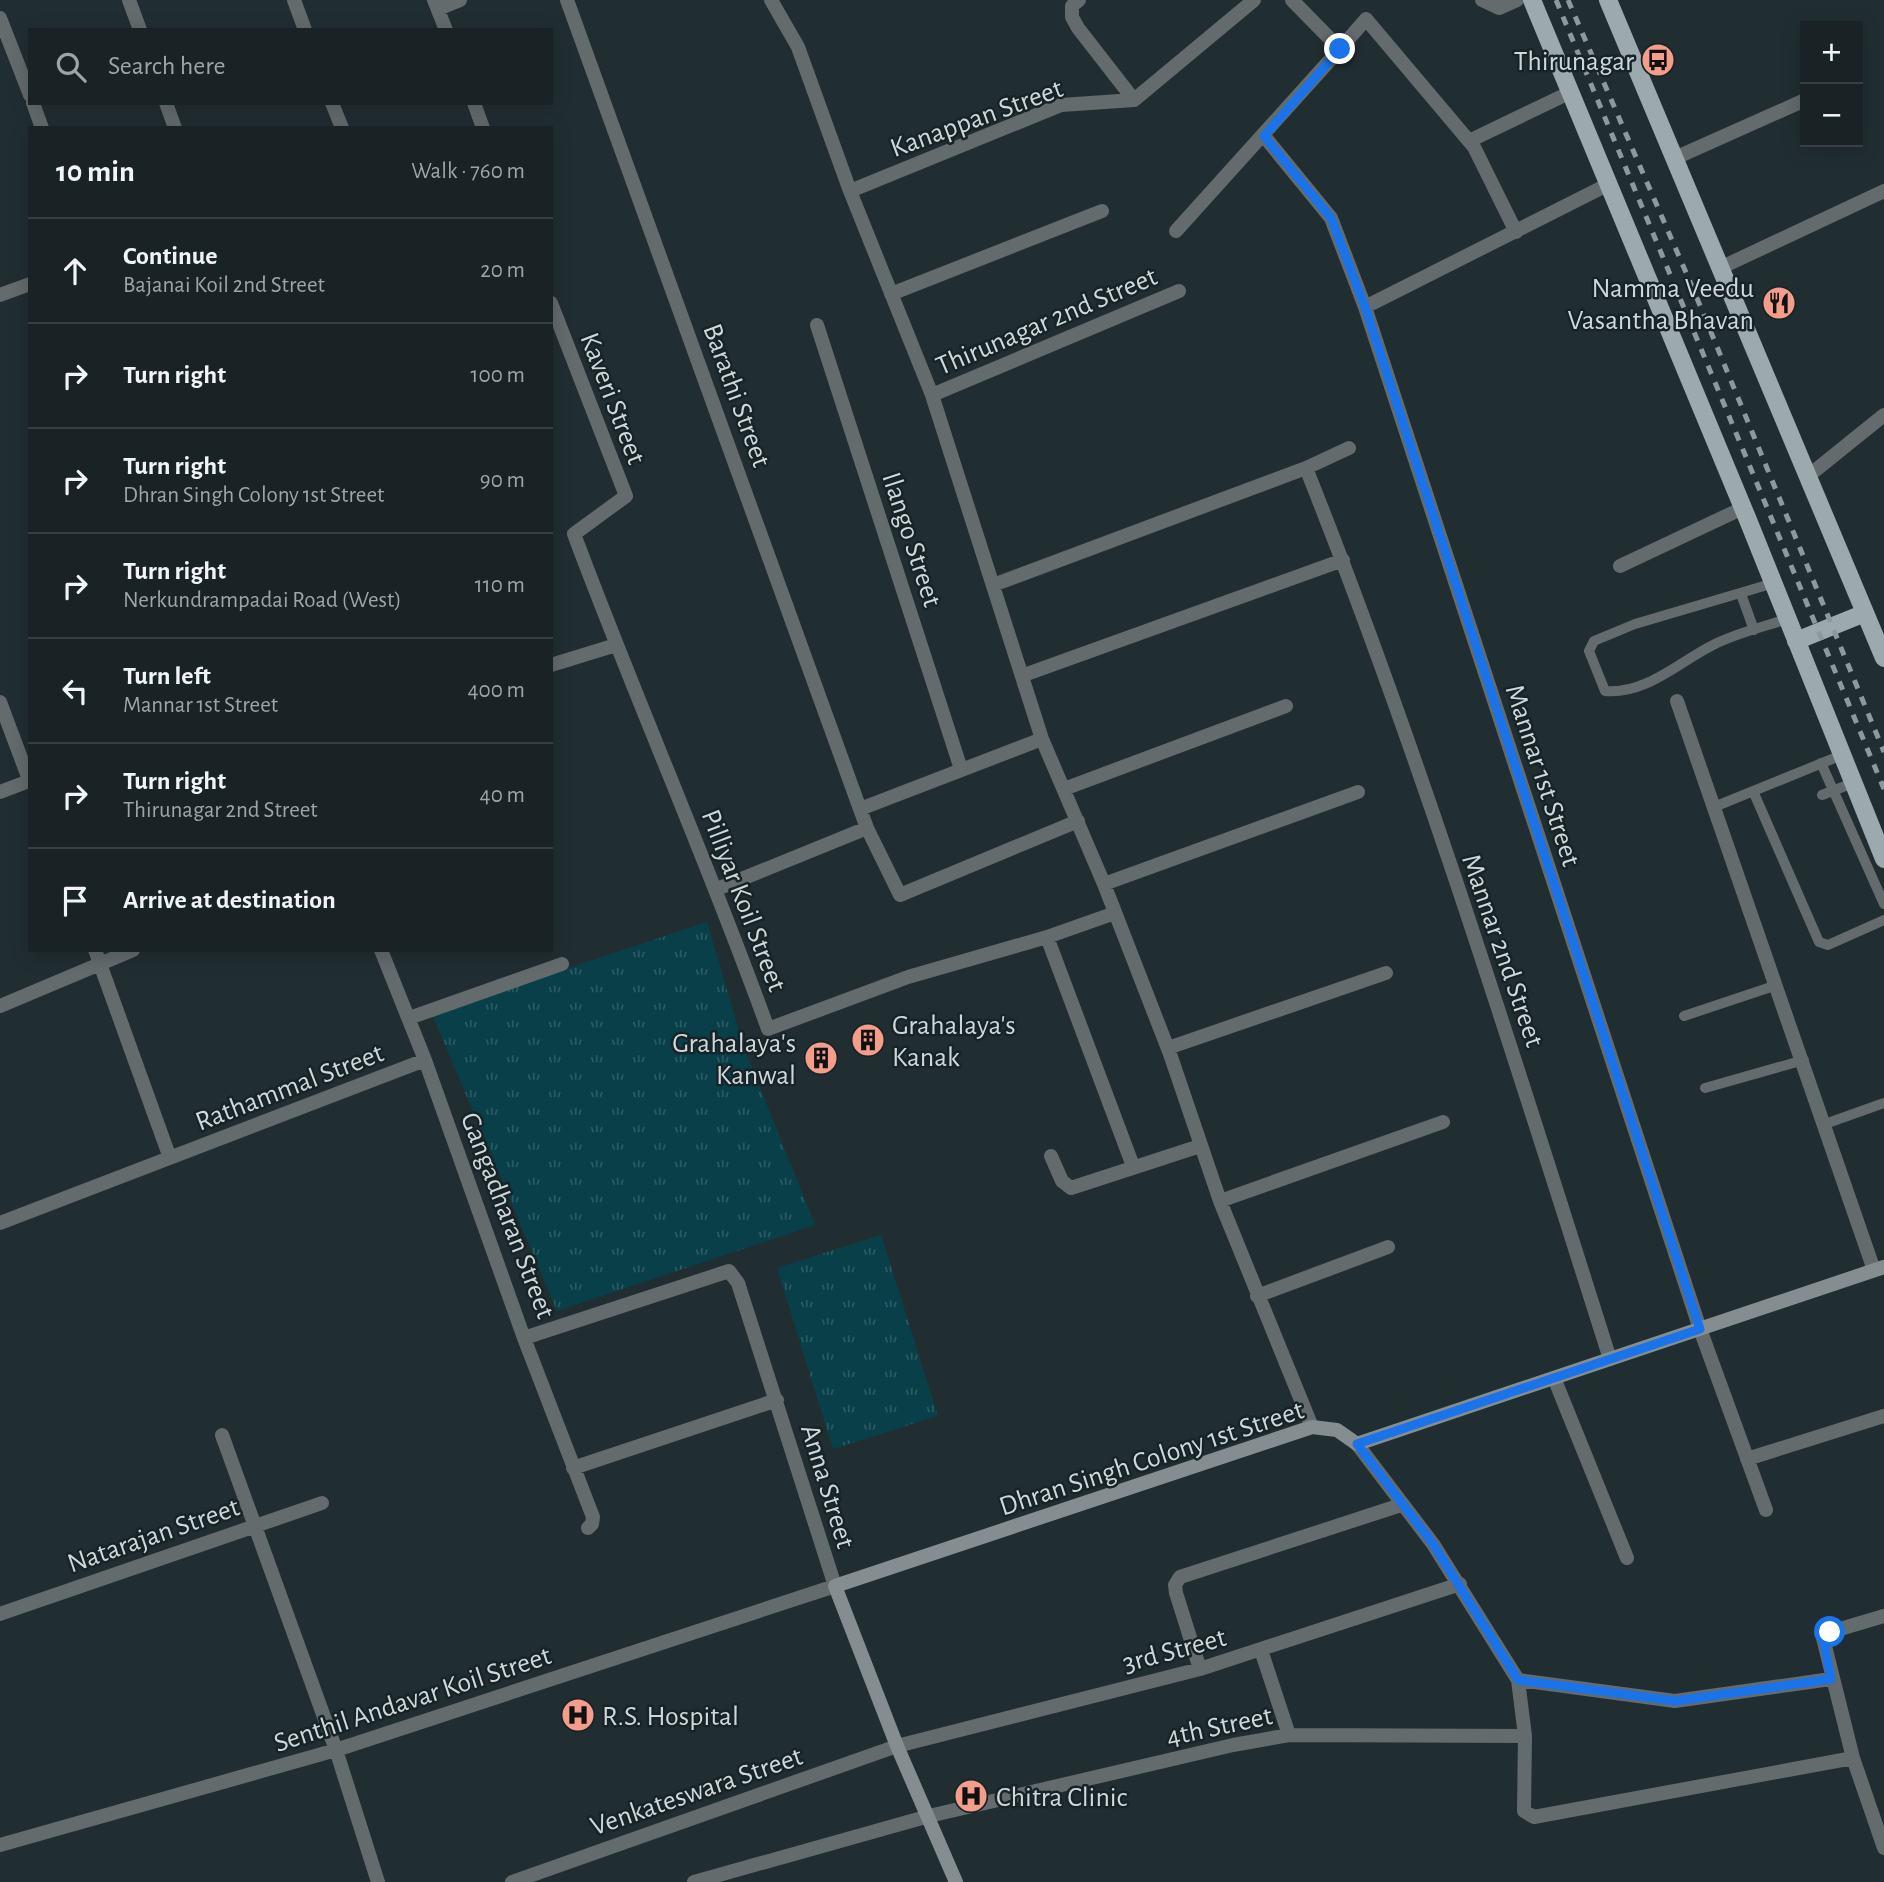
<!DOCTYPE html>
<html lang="en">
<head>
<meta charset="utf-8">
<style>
  :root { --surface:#192225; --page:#262f32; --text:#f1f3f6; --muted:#9fa4a7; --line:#373f42 }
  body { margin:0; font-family:"Alegreya Sans",sans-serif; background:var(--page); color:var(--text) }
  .controls { position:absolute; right:21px; top:21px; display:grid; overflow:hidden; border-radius:0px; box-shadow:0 4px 18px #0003 }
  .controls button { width:63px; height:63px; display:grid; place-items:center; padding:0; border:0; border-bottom:2px solid var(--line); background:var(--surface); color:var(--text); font:35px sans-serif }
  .stop { position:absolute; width:21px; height:21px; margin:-16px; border:5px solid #1a73e8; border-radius:50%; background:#fff }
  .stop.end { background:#1a73e8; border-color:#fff; box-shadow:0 2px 7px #0008 }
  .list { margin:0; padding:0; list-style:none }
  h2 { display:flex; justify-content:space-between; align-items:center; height:91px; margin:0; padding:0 28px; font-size:30px }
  h2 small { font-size:23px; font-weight:400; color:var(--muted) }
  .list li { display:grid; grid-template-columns:46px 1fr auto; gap:21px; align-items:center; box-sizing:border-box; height:105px; padding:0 28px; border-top:2px solid var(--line) }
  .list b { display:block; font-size:26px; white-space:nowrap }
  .list p { margin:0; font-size:23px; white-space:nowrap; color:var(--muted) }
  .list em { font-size:23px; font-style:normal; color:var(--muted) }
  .icon { flex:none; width:38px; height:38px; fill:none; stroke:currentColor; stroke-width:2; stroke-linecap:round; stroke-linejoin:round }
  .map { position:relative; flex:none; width:1884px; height:1882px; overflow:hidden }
  .search { position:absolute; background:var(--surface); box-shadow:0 4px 18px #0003; left:28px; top:28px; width:525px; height:77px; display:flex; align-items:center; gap:18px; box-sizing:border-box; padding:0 24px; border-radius:0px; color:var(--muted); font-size:26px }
  .panel { position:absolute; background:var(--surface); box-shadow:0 4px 18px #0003; left:28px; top:126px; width:525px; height:826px; border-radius:0px }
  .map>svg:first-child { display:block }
  .park { fill:url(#park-tufts) }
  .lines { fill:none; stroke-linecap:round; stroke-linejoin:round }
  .lane { stroke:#646b6c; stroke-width:10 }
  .street { stroke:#646b6c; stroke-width:14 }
  .secondary { stroke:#848e91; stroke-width:14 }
  .primary { stroke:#9daaad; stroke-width:18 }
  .rail { stroke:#8f999c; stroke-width:5; stroke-dasharray:9 9; stroke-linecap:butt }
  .route { stroke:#1a73e8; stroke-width:9 }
  .labels { text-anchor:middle; stroke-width:5; stroke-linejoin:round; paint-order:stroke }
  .poi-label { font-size:28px; fill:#cfd7d9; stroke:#172427; text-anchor:end }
  .street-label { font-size:28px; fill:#cfd7d9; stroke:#172427 }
</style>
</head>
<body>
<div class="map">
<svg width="1884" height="1882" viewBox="0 0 1884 1882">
  <defs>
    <pattern id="park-tufts" width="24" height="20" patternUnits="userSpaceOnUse" patternTransform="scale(1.75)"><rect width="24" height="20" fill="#083f48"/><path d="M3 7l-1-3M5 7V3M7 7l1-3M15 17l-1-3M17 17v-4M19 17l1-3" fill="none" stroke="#2b5a62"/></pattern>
  </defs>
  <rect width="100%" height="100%" fill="#212e31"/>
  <path class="park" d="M 707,922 L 744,1048 L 815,1225 L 557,1311 L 432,1014 Z
    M 881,1235 L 938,1416 L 833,1449 L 777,1268 Z"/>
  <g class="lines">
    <path class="lane" d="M 1774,583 L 1635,624 L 1594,641 L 1589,651 L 1605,691 C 1646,695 1680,661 1715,644 C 1737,633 1763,627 1787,619
      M 1741,594 L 1754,630
      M 1821,763 L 1884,904
      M 1753,791 L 1819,942 L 1828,945 L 1884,920
      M 1822,795 L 1853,783
      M 1714,807 L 1842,755
      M 1684,1016 L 1777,985
      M 1705,1088 L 1804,1060
      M 1825,1124 L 1884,1103"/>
    <path class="street" d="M 129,0 L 140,30
      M 294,0 L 305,30
      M 434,0 L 446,30
      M 567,0 L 860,809
      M 771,0 L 798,47 L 850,191 L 932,395 L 1042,739 L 1104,884 L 1170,1054 L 1220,1201 L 1312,1427
      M 1079,0 L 1072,6 L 1072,17 L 1078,28 L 1134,100
      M 1482,0 L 1499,8 L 1517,0
      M 438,9 L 460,0
      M 0,18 L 30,95
      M 1340,49 L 1366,19 L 1474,147 L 1516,232
      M 33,103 L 42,128
      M 166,103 L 175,128
      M 332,103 L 342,128
      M 474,103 L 483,128
      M 1264,136 L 1331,218 L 1365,307 L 1700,1329 L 1766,1510
      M 1469,141 L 1571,92
      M 1675,158 L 1805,100
      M 850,191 L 1061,105 L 1134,100 L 1254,0
      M 1176,231 L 1340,49 L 1292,0
      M 1720,268 L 1884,191
      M 891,294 L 1102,211
      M 0,295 L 30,284
      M 551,303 L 626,496 L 574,534 C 636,700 708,862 768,1029 L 908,977 L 1047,937 L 1115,913
      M 1365,307 L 1609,184
      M 817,325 L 961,769
      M 932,395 L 1179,291
      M 1306,468 C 1422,759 1515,1060 1610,1359
      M 1807,477 L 1884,415
      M 1620,566 L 1743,508
      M 993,585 L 1306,468 L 1349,448
      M 551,665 L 616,645
      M 1024,675 L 1343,560
      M 1677,701 L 1874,1270
      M 0,702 L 30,782
      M 1064,789 L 1286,706
      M 0,792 L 29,781
      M 867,828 L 900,895 L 1078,821
      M 1104,884 L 1358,792
      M 717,889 L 867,828 L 860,809 L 1042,739
      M 1047,937 L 1133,1166
      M 95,950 L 170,1158
      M 0,1006 L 133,950
      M 409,1018 L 562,964
      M 1168,1048 L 1386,973
      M 1051,1156 L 1062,1181 L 1071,1188 L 1200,1146
      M 1220,1201 L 1443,1122
      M 0,1223 L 425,1060
      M 1257,1296 L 1388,1247
      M 524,1338 L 593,1517 L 592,1524 L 588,1528
      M 1554,1378 L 1627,1558
      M 222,1435 L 336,1750 L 378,1882
      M 1357,1444 L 1433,1544 L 1518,1680 L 1525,1736 L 1524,1811 L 1534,1817 L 1853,1758
      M 1747,1459 L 1884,1416
      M 573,1468 L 777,1400
      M 0,1614 L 322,1503
      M 1884,1616 L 1830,1632 L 1823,1638 L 1853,1758 L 1884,1848
      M 1261,1650 L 1289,1735
      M 1200,1669 L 1176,1593 L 1175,1585 L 1180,1577 L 1401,1505
      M 1518,1680 L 1675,1701 L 1831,1679
      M 0,1845 L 336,1750 L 835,1586 L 738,1283 L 729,1271 L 524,1338 L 425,1060 L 381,950
      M 512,1882 L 897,1746 L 1200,1669 L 1460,1584
      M 694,1882 L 929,1816 L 1233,1745 L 1289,1735 L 1525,1736"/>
    <path class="secondary" d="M 956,1882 L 897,1746 L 835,1586 L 1312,1427 L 1337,1430 L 1357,1444 L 1884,1267"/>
    <path class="primary" d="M 1532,0 L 1748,520 L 1884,859
      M 1608,0 L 1884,658
      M 1796,641 L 1865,613"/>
    <path class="rail" d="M 1556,0 L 1884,789
      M 1568,0 L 1694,291 L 1884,752"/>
  </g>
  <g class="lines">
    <path class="route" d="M 1340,49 L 1264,136 L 1331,218 L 1365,307 L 1700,1329 L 1357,1444 L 1433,1544 L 1518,1680 L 1675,1701 L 1831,1679 L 1823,1638 L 1830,1632"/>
  </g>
  <defs>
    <symbol id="bus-disc" viewBox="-11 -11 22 22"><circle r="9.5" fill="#f49d8b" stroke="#172427"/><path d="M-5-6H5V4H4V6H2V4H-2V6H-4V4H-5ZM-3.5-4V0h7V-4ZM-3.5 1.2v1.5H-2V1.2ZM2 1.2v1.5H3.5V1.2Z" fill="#111"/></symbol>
    <symbol id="restaurant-disc" viewBox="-11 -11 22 22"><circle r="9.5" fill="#f49d8b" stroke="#172427"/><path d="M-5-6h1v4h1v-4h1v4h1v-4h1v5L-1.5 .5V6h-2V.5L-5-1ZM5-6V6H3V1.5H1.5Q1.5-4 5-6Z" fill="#111"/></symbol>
    <symbol id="building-disc" viewBox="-11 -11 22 22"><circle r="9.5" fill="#f49d8b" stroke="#172427"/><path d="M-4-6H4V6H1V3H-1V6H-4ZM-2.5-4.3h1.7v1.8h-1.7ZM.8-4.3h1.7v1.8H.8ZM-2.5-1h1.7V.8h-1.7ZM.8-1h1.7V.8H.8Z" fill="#111"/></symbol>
    <symbol id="hospital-disc" viewBox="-11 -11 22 22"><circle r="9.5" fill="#f49d8b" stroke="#172427"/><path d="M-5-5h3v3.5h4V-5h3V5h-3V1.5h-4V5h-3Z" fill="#111"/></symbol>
  </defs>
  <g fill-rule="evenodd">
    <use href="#bus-disc" x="1639" y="41" width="38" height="38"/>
    <use href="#restaurant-disc" x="1760" y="284" width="38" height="38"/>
    <use href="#building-disc" x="849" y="1021" width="38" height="38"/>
    <use href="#building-disc" x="802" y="1039" width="38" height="38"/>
    <use href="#hospital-disc" x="559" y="1696" width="38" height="38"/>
    <use href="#hospital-disc" x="952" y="1777" width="38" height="38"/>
  </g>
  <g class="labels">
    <g class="poi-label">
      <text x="1634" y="70">Thirunagar</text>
      <text x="1754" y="297">Namma Veedu<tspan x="1754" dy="32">Vasantha Bhavan</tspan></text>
      <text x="892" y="1034" text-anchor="start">Grahalaya's<tspan x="892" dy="32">Kanak</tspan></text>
      <text x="796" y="1052">Grahalaya's<tspan x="796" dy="32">Kanwal</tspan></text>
      <text x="602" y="1725" text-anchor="start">R.S. Hospital</text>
      <text x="996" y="1806" text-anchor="start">Chitra Clinic</text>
    </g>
    <g class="street-label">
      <text transform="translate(976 117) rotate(-20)" y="10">Kanappan Street</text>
      <text transform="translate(1046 320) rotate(-23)" y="10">Thirunagar 2nd Street</text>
      <text transform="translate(738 395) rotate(70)" y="10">Barathi Street</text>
      <text transform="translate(614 398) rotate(69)" y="10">Kaveri Street</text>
      <text transform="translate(913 539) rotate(72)" y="10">Ilango Street</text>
      <text transform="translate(1544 775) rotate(72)" y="10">Mannar 1st Street</text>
      <text transform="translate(745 900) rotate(69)" y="10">Pilliyar Koil Street</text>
      <text transform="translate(1504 950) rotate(71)" y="10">Mannar 2nd Street</text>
      <text transform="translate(289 1086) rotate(-21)" y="10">Rathammal Street</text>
      <text transform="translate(509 1215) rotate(69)" y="10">Gangadharan Street</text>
      <text transform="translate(1151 1457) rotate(-18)" y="10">Dhran Singh Colony 1st Street</text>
      <text transform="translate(829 1486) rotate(73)" y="10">Anna Street</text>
      <text transform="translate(153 1534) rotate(-19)" y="10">Natarajan Street</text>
      <text transform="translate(1174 1649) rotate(-15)" y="10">3rd Street</text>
      <text transform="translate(412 1698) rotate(-18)" y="10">Senthil Andavar Koil Street</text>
      <text transform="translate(1219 1725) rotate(-12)" y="10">4th Street</text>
      <text transform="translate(696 1790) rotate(-19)" y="10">Venkateswara Street</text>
    </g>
  </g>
</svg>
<div class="controls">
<button>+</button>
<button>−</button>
</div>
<div class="stop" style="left:1830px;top:1632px"></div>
<div class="stop end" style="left:1340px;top:49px"></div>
<div class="search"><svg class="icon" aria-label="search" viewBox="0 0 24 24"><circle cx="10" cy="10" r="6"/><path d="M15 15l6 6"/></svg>Search here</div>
<section class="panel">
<h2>10 min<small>Walk · 760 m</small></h2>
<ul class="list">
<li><svg class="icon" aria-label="ahead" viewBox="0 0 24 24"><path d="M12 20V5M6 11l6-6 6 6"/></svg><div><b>Continue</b><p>Bajanai Koil 2nd Street</p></div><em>20 m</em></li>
<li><svg class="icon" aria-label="right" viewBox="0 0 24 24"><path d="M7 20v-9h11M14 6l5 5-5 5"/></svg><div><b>Turn right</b></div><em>100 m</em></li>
<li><svg class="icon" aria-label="right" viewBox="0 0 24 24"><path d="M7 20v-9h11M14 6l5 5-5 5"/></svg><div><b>Turn right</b><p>Dhran Singh Colony 1st Street</p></div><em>90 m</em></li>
<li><svg class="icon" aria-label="right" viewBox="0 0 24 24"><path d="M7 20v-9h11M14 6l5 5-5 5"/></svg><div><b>Turn right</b><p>Nerkundrampadai Road (West)</p></div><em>110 m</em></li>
<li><svg class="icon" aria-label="left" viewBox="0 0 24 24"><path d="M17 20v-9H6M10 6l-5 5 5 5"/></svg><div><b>Turn left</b><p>Mannar 1st Street</p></div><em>400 m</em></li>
<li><svg class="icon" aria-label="right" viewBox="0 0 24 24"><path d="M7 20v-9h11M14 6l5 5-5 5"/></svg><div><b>Turn right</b><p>Thirunagar 2nd Street</p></div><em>40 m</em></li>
<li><svg class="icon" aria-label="arrive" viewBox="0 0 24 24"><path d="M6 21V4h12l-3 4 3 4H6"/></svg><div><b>Arrive at destination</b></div></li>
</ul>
</section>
</div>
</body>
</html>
